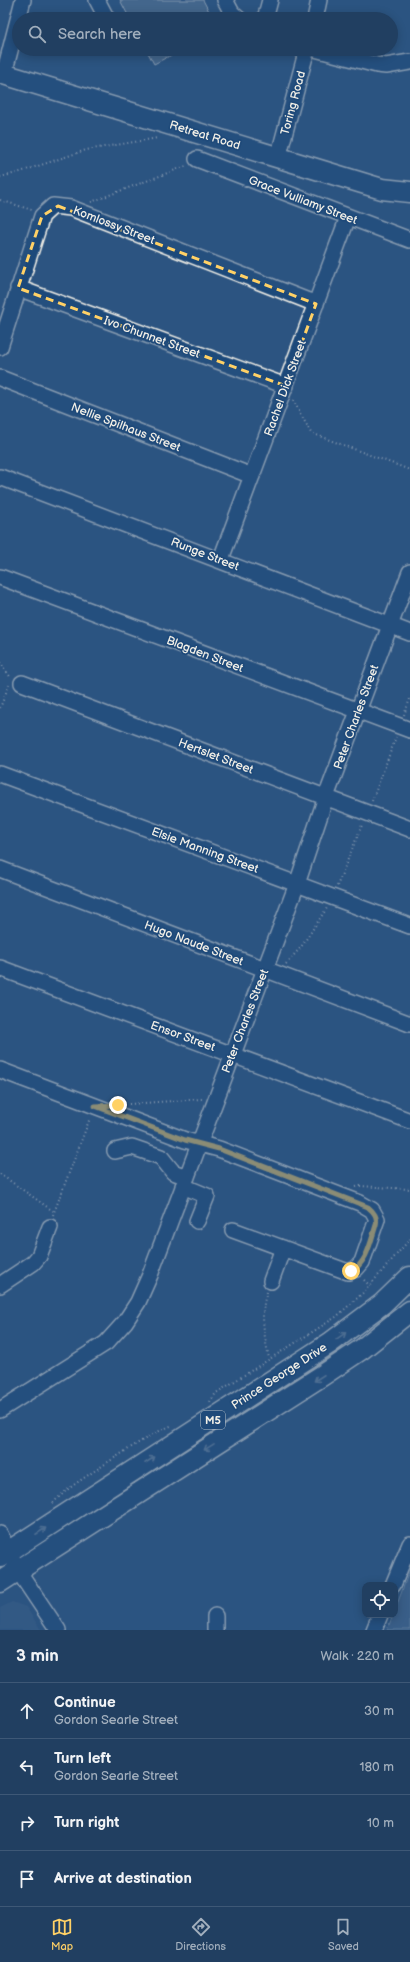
<!DOCTYPE html>
<html lang="en">
<head>
<meta charset="utf-8">
<style>
  :root { --surface:#213f61; --page:#294667; --text:#f1f3f6; --muted:#a2afbd; --line:#3e5876; --accent:#ffd166 }
  body { margin:0; font-family:"Balsamiq Sans",sans-serif; background:var(--page); color:var(--text) }
  .controls { position:absolute; right:12px; bottom:12px; display:grid; overflow:hidden; border-radius:8px; box-shadow:0 2px 10px #0003 }
  .controls button { width:36px; height:36px; display:grid; place-items:center; padding:0; border:0; border-bottom:1px solid var(--line); background:var(--surface); color:var(--text); font:20px sans-serif }
  .stop { position:absolute; width:12px; height:12px; margin:-9px; border:3px solid #ffd166; border-radius:50%; background:#fff }
  .stop.end { background:#ffd166; border-color:#fff; box-shadow:0 1px 4px #0008 }
  .list { margin:0; padding:0; list-style:none }
  h2 { display:flex; justify-content:space-between; align-items:center; height:52px; margin:0; padding:0 16px; font-size:17px }
  h2 small { font-size:13px; font-weight:400; color:var(--muted) }
  .list li { display:grid; grid-template-columns:26px 1fr auto; gap:12px; align-items:center; box-sizing:border-box; height:56px; padding:0 16px; border-top:1px solid var(--line) }
  .list b { display:block; font-size:15px; white-space:nowrap }
  .list p { margin:0; font-size:13px; white-space:nowrap; color:var(--muted) }
  .list em { font-size:13px; font-style:normal; color:var(--muted) }
  .icon { flex:none; width:22px; height:22px; fill:none; stroke:currentColor; stroke-width:2; stroke-linecap:round; stroke-linejoin:round }
  .map { position:relative; flex:none; width:410px; height:1630px; overflow:hidden }
  .search { position:absolute; background:var(--surface); box-shadow:0 2px 10px #0003; left:12px; right:12px; top:12px; height:44px; display:flex; align-items:center; gap:10px; box-sizing:border-box; padding:0 14px; border-radius:22px; color:var(--muted); font-size:15px }
  .sheet { height:276px; background:var(--surface) }
  nav { display:flex; justify-content:space-around; align-items:center; box-sizing:border-box; height:56px; border-top:1px solid var(--line); background:var(--surface); font-size:11px; color:var(--muted) }
  nav a { display:grid; justify-items:center; gap:2px }
  nav .on { color:var(--accent) }
  .map>svg:first-child { display:block }
  .built { fill:#3b6088 }
  .green { fill:#496b90; stroke:#9eaebc }
  .building { fill:#5e7b9a; stroke:#f4f1e8 }
  .lines { fill:none; stroke-linecap:round; stroke-linejoin:round }
  .minor-casing { stroke:#f4f1e8; stroke-width:18 }
  .major-casing { stroke:#f4f1e8; stroke-width:23 }
  .path { stroke:#f4f1e8; stroke-width:2; stroke-dasharray:1 3; stroke-linecap:butt }
  .minor { stroke:#1f4a7a; stroke-width:15 }
  .major { stroke:#1f4a7a; stroke-width:20 }
  .oneway { stroke:#748da6 }
  .route { stroke:#ffd166; stroke-width:5 }
  .marked { fill:none; stroke:#ffd166; stroke-width:3; stroke-dasharray:8 5; stroke-linejoin:round }
  .labels { text-anchor:middle; stroke-width:3.5; stroke-linejoin:round; paint-order:stroke }
  .shield { fill:#1f4a7a; stroke:#b4bfc7; stroke-width:1 }
  .shield-label { font-size:11px; font-weight:bold; fill:#f4f1e8 }
  .street-label { font-size:12px; fill:#f4f1e8; stroke:#1f4a7a }
</style>
</head>
<body>
<div class="map">
<svg width="410" height="1630" viewBox="0 0 410 1630">
  <rect width="100%" height="100%" fill="#2c5481"/>
  <filter id="ink" filterUnits="userSpaceOnUse"><feTurbulence type="fractalNoise" baseFrequency=".025" numOctaves="2"/><feDisplacementMap in="SourceGraphic" scale="8" xChannelSelector="R" yChannelSelector="G"/><feConvolveMatrix kernelMatrix="1 2 1 2 8 2 1 2 1" color-interpolation-filters="sRGB"/></filter>
  <g filter="url(#ink)">
    <path class="built" d="M 12,1602 L 26,1607 L 41,1630 L 0,1630 L 0,1608 Z"/>
    <path class="green" d="M 410,1569 L 410,1630 L 387,1630 L 393,1615 L 395,1615 L 395,1610 Z"/>
    <path class="building" d="M 120,0 L 203,0 L 213,19 L 130,19 Z
      M 146,49 L 183,49 L 154,64 Z"/>
    <g class="lines">
      <defs>
        <path id="minor" d="M 97,0 L 107,19
          M 225,0 L 232,13 L 239,19
          M 265,19 L 270,0
          M 315,19 L 319,0
          M 315,49 L 377,65 L 386,66 L 410,62
          M 4,74 L 23,0
          M 278,158 L 307,49
          M 197,159 L 410,240
          M 18,288 L 286,386
          M 0,347 L 42,216 L 53,206 L 71,208 L 316,304
          M 0,378 L 252,476
          M 0,477 L 410,633
          M 221,559 L 348,217
          M 0,577 L 410,730
          M 22,683 L 410,829
          M 0,774 L 410,926
          M 0,869 L 410,1024
          M 0,968 L 410,1121
          M 0,1070 L 185,1140 L 219,1149 L 360,1203 L 372,1210 L 377,1219 L 362,1262 L 356,1269 L 348,1272 L 233,1230
          M 115,1151 L 132,1147 L 161,1157 L 173,1172 L 187,1177
          M 183,1186 L 207,1196 L 197,1221
          M 271,1281 L 283,1248
          M 0,1285 L 33,1263 L 39,1256 L 50,1227
          M 0,1410 L 106,1343 L 125,1322 L 138,1302 L 150,1275 L 297,884 L 326,797 L 410,572
          M 0,1534 L 19,1572 L 58,1630
          M 393,1585 L 410,1544
          M 215,1630 L 215,1616
          M 374,1630 L 380,1615"/>
        <path id="major" d="M 0,73 L 382,189 L 410,192
          M 0,1557 L 330,1343 L 382,1304 L 410,1277
          M 0,1582 L 323,1375 L 362,1349 L 410,1311"/>
      </defs>
      <use href="#minor" class="minor-casing"/>
      <use href="#major" class="major-casing"/>
      <path class="path" d="M 0,177 L 17,173 L 86,150 L 158,138
        M 0,200 L 32,210
        M 91,202 L 186,166
        M 293,400 L 311,433 L 410,470
        M 0,662 L 11,678
        M 0,708 L 9,685
        M 404,715 L 410,699
        M 372,801 L 396,737
        M 337,886 L 362,825
        M 286,964 L 301,947 L 327,908
        M 129,1104 L 202,1099
        M 0,1174 L 53,1211
        M 356,1187 L 360,1186 L 410,1189
        M 53,1215 L 90,1118
        M 364,1280 L 370,1286
        M 267,1292 C 259,1314 265,1337 269,1359
        M 210,1402 L 216,1393 L 336,1317 L 364,1292 L 410,1239
        M 53,1503 C 69,1486 89,1475 108,1462 C 129,1449 150,1434 173,1425"/>
      <use href="#minor" class="minor"/>
      <use href="#major" class="major"/>
    </g>
    <defs><path id="oneway-shaft" d="M-6 0H5M1.5-3L5.5 0L1.5 3" fill="none" stroke-width="1.6" stroke-linecap="round" stroke-linejoin="round"/></defs>
    <g class="oneway">
      <use href="#oneway-shaft" transform="translate(341 1336) rotate(-35)"/>
      <use href="#oneway-shaft" transform="translate(319 1378) rotate(147)"/>
      <use href="#oneway-shaft" transform="translate(209 1447) rotate(148)"/>
      <use href="#oneway-shaft" transform="translate(150 1460) rotate(-33)"/>
      <use href="#oneway-shaft" transform="translate(41 1531) rotate(-33)"/>
    </g>
  </g>
  <g class="lines" filter="url(#ink)">
    <path class="route" d="M 118,1105 L 95,1106 L 185,1140 L 219,1149 L 368,1207 C 374,1212 378,1217 376,1225 C 371,1240 367,1264 351,1271"/>
  </g>
  <path d="M0 0H410V1630H0ZM 58,206 L 316,304 L 286,386 L 18,288 L 42,216 Z" fill="#2c5481" fill-opacity=".55" fill-rule="evenodd"/>
  <path class="marked" d="M 58,206 L 316,304 L 286,386 L 18,288 L 42,216 Z"/>
  <g class="labels">
    <rect class="shield" x="201" y="1411" width="24" height="18" rx="3"/>
    <g class="shield-label">
      <text x="213" y="1424">M5</text>
    </g>
    <g class="street-label">
      <text transform="translate(293 103) rotate(-75)" y="4">Toring Road</text>
      <text transform="translate(205 135) rotate(17)" y="4">Retreat Road</text>
      <text transform="translate(303 200) rotate(21)" y="4">Grace Vulliamy Street</text>
      <text transform="translate(114 225) rotate(21)" y="4">Komlossy Street</text>
      <text transform="translate(152 337) rotate(20)" y="4">Ivo Chunnet Street</text>
      <text transform="translate(285 388) rotate(-70)" y="4">Rachel Dick Street</text>
      <text transform="translate(126 427) rotate(21)" y="4">Nellie Spilhaus Street</text>
      <text transform="translate(205 554) rotate(21)" y="4">Runge Street</text>
      <text transform="translate(205 654) rotate(21)" y="4">Blagden Street</text>
      <text transform="translate(356 717) rotate(-70)" y="4">Peter Charles Street</text>
      <text transform="translate(216 756) rotate(21)" y="4">Hertslet Street</text>
      <text transform="translate(205 850) rotate(20)" y="4">Elsie Manning Street</text>
      <text transform="translate(194 943) rotate(21)" y="4">Hugo Naude Street</text>
      <text transform="translate(245 1021) rotate(-69)" y="4">Peter Charles Street</text>
      <text transform="translate(183 1036) rotate(20)" y="4">Ensor Street</text>
      <text transform="translate(279 1376) rotate(-33)" y="4">Prince George Drive</text>
    </g>
  </g>
</svg>
<div class="controls">
<button><svg class="icon" aria-label="locate" viewBox="0 0 24 24"><circle cx="12" cy="12" r="6"/><path d="M12 2v4M12 18v4M2 12h4M18 12h4"/></svg></button>
</div>
<div class="stop" style="left:351px;top:1271px"></div>
<div class="stop end" style="left:118px;top:1105px"></div>
<div class="search"><svg class="icon" aria-label="search" viewBox="0 0 24 24"><circle cx="10" cy="10" r="6"/><path d="M15 15l6 6"/></svg>Search here</div>
</div>
<section class="sheet">
<h2>3 min<small>Walk · 220 m</small></h2>
<ul class="list">
<li><svg class="icon" aria-label="ahead" viewBox="0 0 24 24"><path d="M12 20V5M6 11l6-6 6 6"/></svg><div><b>Continue</b><p>Gordon Searle Street</p></div><em>30 m</em></li>
<li><svg class="icon" aria-label="left" viewBox="0 0 24 24"><path d="M17 20v-9H6M10 6l-5 5 5 5"/></svg><div><b>Turn left</b><p>Gordon Searle Street</p></div><em>180 m</em></li>
<li><svg class="icon" aria-label="right" viewBox="0 0 24 24"><path d="M7 20v-9h11M14 6l5 5-5 5"/></svg><div><b>Turn right</b></div><em>10 m</em></li>
<li><svg class="icon" aria-label="arrive" viewBox="0 0 24 24"><path d="M6 21V4h12l-3 4 3 4H6"/></svg><div><b>Arrive at destination</b></div></li>
</ul>
</section>
<nav>
<a class="on"><svg class="icon" aria-label="map" viewBox="0 0 24 24"><path d="M3 6l6-2 6 2 6-2v14l-6 2-6-2-6 2zM9 4v14M15 6v14"/></svg>Map</a>
<a><svg class="icon" aria-label="directions" viewBox="0 0 24 24"><path d="M12 3l9 9-9 9-9-9zM9 14v-3h6M13 9l2 2-2 2"/></svg>Directions</a>
<a><svg class="icon" aria-label="saved" viewBox="0 0 24 24"><path d="M7 4h10v16l-5-4-5 4z"/></svg>Saved</a>
</nav>
</body>
</html>
